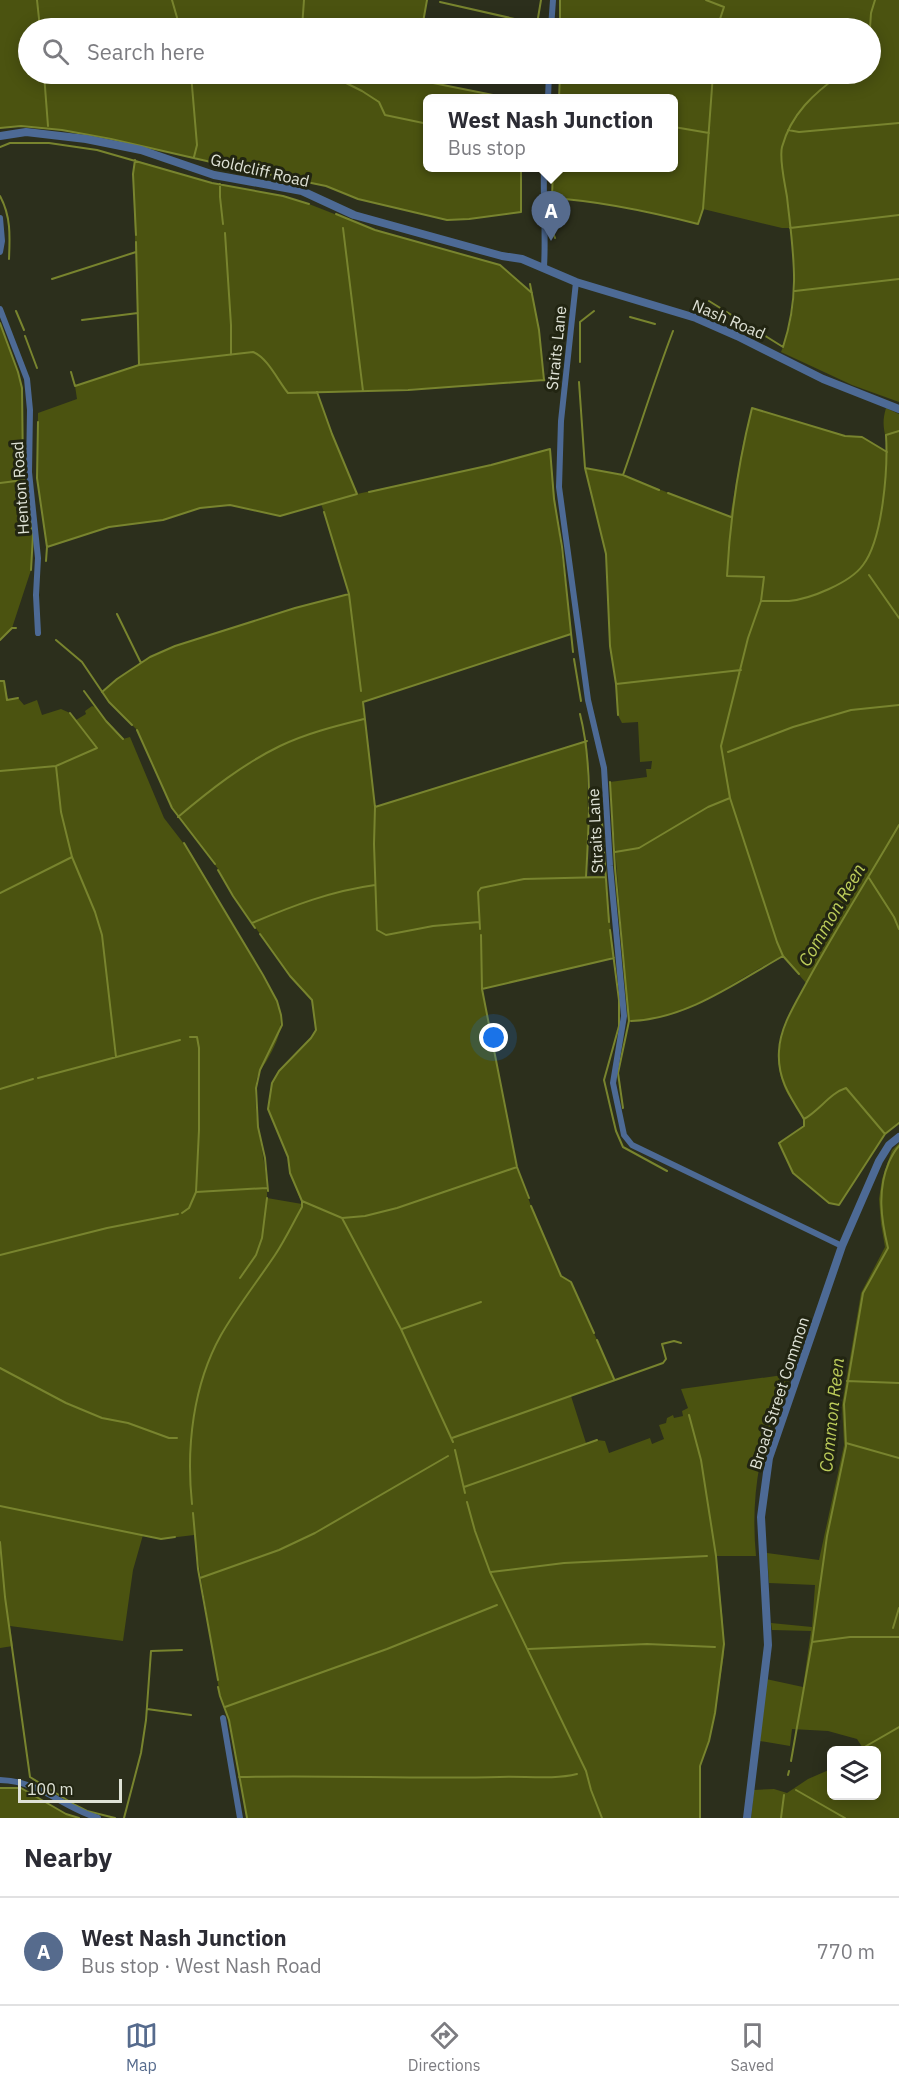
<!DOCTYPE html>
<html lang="en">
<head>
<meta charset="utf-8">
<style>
  :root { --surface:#fff; --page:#f2f2f3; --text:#2b2b33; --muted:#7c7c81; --line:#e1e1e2; --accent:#566b8d }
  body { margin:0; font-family:"IBM Plex Sans",sans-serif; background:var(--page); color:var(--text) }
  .controls { position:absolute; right:18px; bottom:18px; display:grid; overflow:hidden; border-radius:9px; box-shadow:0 3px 15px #0003 }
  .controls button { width:54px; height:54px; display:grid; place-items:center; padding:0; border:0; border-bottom:2px solid var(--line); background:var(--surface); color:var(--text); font:30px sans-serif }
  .scale { position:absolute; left:18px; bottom:15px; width:104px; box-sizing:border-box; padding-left:6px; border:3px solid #dfe2d6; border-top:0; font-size:16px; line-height:21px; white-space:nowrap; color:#dfe2d6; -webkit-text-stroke:4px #222512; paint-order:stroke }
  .you { position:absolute; left:494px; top:1038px; width:21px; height:21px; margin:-15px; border:4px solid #fff; border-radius:50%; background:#1a73e8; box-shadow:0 0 0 9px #1a73e833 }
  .badge { display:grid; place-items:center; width:39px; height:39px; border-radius:50%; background:var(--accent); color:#fff; font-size:20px; font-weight:700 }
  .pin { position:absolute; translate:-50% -50px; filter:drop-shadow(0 2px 3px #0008) }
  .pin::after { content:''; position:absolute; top:32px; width:21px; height:18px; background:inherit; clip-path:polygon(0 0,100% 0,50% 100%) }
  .popup { position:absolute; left:423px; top:94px; width:255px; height:78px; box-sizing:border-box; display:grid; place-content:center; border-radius:9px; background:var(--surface); filter:drop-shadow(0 2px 4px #0005); font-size:20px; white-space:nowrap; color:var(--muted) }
  .popup b { font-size:22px; color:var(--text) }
  .popup::after { content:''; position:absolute; left:50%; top:100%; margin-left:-12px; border:12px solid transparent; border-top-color:var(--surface) }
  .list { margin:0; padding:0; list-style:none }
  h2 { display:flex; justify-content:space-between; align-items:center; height:78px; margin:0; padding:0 24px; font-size:26px }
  h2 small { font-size:20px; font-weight:400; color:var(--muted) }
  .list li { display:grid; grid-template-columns:39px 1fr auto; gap:18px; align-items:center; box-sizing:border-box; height:108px; padding:0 24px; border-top:2px solid var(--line) }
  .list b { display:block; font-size:22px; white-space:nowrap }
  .list p { margin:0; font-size:20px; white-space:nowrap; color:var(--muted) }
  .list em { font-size:20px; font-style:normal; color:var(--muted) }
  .icon { flex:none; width:33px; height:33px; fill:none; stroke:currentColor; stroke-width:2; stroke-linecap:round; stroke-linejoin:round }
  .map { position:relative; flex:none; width:899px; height:1818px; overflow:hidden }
  .search { position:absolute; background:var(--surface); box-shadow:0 3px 15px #0003; left:18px; right:18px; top:18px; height:66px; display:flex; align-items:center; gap:15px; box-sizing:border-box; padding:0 21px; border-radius:33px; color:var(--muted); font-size:22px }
  .sheet { height:186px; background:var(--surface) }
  nav { display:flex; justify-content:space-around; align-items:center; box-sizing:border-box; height:84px; border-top:2px solid var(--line); background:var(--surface); font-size:16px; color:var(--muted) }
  nav a { display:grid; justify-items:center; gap:3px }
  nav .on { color:var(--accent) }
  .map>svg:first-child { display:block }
  .green { fill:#4b5310 }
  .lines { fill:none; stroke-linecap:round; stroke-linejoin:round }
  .stream { stroke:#78842e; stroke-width:2 }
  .minor { stroke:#4d6a95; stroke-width:6 }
  .tertiary { stroke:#4d6a95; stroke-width:8 }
  .labels { text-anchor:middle; stroke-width:6; stroke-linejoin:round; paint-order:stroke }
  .street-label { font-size:16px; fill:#dfe2d6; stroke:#222512 }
  .water-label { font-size:18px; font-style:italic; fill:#bccc5a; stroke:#222512 }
</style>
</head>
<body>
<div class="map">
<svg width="899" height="1818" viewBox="0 0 899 1818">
  <rect width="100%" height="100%" fill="#2c2f1c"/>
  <path class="green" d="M 0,0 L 427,0 L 422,28 L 28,28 L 28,74 L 414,74 L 413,79 L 508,98 L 521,98 L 428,98 L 428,168 L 521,168 L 521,212 L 469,219 L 447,220 L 358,199 L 326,186 L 224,165 L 111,139 L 62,130 L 21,126 L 0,128 Z
    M 560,0 L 899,0 L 899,402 L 852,385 L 781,352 C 798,313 797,269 790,228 L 782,228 L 703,209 L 698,224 C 651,212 601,201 552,198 L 553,168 L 674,168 L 674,98 L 559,98 L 560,74 L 870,74 L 870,28 L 560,28 Z
    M 135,160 L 212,183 L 283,196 L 309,204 L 375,230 L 500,265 L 532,293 L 539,330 L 544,380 L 476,386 L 317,393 L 332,434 L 357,494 L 491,465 L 550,449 C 555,511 565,572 571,634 L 363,702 L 375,807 L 587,741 L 588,845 L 586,876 L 605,877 L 614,958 L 482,989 L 517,1167 L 531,1206 L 561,1276 L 571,1282 L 615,1380 L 571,1396 L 586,1443 L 597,1440 L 605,1441 L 609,1453 L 650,1438 L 652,1444 L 664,1439 L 659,1425 L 666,1423 L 667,1418 L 673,1415 L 674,1418 L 683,1416 L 682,1411 L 688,1408 L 681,1389 L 783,1375 L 788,1376 L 789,1380 C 778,1407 766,1435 760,1463 C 754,1494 753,1525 756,1556 L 716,1556 L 723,1622 L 724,1654 L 715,1713 L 709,1741 L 700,1766 L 700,1818 L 247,1818 L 229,1720 L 220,1696 L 194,1535 L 161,1539 L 143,1535 L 133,1570 L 123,1641 L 10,1626 L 13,1646 L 0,1648 L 0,681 L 4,681 L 8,700 L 18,698 L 24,705 L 37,700 L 42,715 L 61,709 L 70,713 L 76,720 L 86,714 L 85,711 L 92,706 L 95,707 L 123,739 L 130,737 L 164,818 L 191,853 L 277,1001 C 285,1026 279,1039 266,1062 C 261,1069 257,1075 256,1083 C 252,1122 268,1159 267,1198 L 302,1204 L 290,1173 L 288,1157 L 268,1109 L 272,1083 L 279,1071 L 311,1038 L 316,1030 L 312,1000 L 290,976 L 233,896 L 218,869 L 172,808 L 137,730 L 109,702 L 102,692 L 117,679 L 150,657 L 175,646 L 295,608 L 349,594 L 324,512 L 321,504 L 280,516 L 230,505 L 200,508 L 163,520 L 109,527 L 47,547 L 37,478 L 38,413 L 77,399 L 75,386 L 139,365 L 133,174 Z
    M 0,323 L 18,372 L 22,388 L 23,472 L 33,535 L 31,570 L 12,628 L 0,640 Z
    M 752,408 L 845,436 L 862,437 L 887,452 C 887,433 880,428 886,408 L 899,414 L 899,1123 L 885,1134 L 839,1205 L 829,1203 L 793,1173 L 779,1143 L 804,1126 C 803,1111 791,1102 785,1089 C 768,1051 789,1016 806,983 L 783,956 C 730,981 692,1019 629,1021 L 627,1003 L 610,782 L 647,777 L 646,769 L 651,769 L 652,761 L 640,762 L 638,722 L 622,723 L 618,715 L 616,684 L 610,646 L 606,554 L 585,468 L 623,475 L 730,517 L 743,444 Z
    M 899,1143 L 899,1818 L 751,1818 L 754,1790 L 774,1789 L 787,1793 L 808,1779 L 831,1769 L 832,1796 L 876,1796 L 876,1750 L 864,1750 L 857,1739 L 828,1731 L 792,1729 L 790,1746 L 760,1741 L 766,1679 L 803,1687 L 811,1631 L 772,1630 L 771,1623 L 812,1627 L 815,1585 L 769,1583 L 767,1553 L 819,1560 L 844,1445 L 842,1405 L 861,1293 L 885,1247 L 881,1224 L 879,1199 L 882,1179 L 892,1150 Z
    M 0,1788 L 21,1788 L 66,1814 L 79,1818 L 0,1818 Z"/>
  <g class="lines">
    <path class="stream" d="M 37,0 L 40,28
      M 172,0 L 180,28
      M 560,0 L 560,28
      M 706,0 L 724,7 L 717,28
      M 440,2 L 537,24 L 541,0
      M 302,28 L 304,0
      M 422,28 L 427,0
      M 870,28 L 871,13 L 875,0
      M 44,74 L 48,126
      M 191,74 L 197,145 L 194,157
      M 328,74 L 362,91 L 379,102 L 385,115 L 428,124
      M 414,74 L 413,79 L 508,98 L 524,98
      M 559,98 L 560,74
      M 674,127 L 709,133
      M 0,128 L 21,126 L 62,130 L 111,139 L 224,165 L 326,186 L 358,199 L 447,220 L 469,219 L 521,212 L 521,168
      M 788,130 L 799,132 L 899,123
      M 0,147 L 10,143 L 49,143 L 97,150 L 212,183 L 283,196 L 309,204
      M 135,160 L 133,174 L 136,235
      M 553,168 L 551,227 L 555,238
      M 220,184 L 220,197 L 223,224
      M 0,196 C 11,216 10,236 9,259
      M 552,198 C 601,201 651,212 698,224 L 703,209 L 713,74
      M 336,214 L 375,230 L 500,265 L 532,293
      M 343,228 L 363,391
      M 790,228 L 899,215
      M 225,233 L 231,325 L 231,355
      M 136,242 L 139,365
      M 52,279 L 136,252
      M 530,284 L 539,330 L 544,380
      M 795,291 L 899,279
      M 709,301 L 783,347 C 801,293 793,252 787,197 C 785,184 779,159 782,147 C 791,114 814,93 841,74
      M 16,311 L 24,330
      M 630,317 L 655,324
      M 82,320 L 138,313
      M 0,323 L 18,372 L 22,388 L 23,472 L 33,535 L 31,570
      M 25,336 L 37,368
      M 580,362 L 580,322 L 594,311
      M 71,372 L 75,386 L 139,365 L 253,352 C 268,358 278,381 288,393 L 408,390 L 544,380 L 551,383 L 555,390
      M 579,382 L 585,468 L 606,554 L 610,646 L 616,684 L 618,715
      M 38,422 L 37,478 L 47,547 L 46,561
      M 585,468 L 623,475 L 659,490
      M 623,475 C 640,427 655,378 673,331
      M 0,483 L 24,480
      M 369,492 L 491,465 L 550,449 L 554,499 L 562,547 L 573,652
      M 668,493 L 731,517
      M 324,512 L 349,594 L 361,691
      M 47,547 L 109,527 L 163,520 L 200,508 L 230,505 L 280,516 L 357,494 L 332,434 L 317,392
      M 869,575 L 899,618
      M 761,601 C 770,601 780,601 789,601 C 810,599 850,583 863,565 C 883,539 888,468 886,435 L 899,431
      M 117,614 L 141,663
      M 0,640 L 12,628 L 16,628
      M 56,640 L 82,662 L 109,702 L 132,725
      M 574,659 L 581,701
      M 0,681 L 4,681 L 7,700 L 18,698
      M 616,684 L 741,670
      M 84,691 L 106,721 L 123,739
      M 102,692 L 117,679 L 150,657 L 175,646 L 295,608 L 349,594
      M 580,714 C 593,766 589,823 586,877
      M 137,730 L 172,808 L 215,864
      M 728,752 L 793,727 L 851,710 L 899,705
      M 56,766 L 61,812 L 72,857 L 95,912 L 102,935 L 116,1057
      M 0,771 L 56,766 L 97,748 L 70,713
      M 610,782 L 615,868 L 629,1021 L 618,1073 L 623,1108
      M 375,807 L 587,741
      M 601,809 L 609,922
      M 178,817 C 210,790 243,764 280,746 C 307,733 336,726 364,719
      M 184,843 L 263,975 L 277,1001 L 281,1015 L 282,1025 L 260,1070 L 256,1088 L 258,1127 L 265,1158 L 268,1191
      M 615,852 L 639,848 L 708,807 L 730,798
      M 218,870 L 233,896 L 255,928
      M 869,878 L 894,917 L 899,929
      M 0,893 L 72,857
      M 479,922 L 433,926 L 386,935 L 377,930 L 374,844 L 375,807 L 363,702 L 571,634
      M 252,923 C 292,906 331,891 375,885
      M 480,929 L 478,892 L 481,888 L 524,879 L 605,877
      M 610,930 L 619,1000 L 619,1026 L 604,1080 L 611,1110 L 616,1131 L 623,1147 L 667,1171
      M 260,934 L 290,976 L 312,1000 L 316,1030 L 311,1038 L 279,1071 L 272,1083 L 268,1109 L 288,1157 L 290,1173 L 302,1201 L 342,1218 L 365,1216 L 397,1208 L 517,1167
      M 481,935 L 482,989 L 517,1167 L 529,1198
      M 799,974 L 783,956 L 777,942 L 730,798 L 721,746 L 748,638 L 761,601 L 764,577 L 727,576 C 730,519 738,464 752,408 L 845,436 L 862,437 L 887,452
      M 482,989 L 614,958
      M 631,1021 C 687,1019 735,983 783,956
      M 38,1078 L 180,1040
      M 0,1089 L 33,1079
      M 804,1119 C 790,1097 777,1078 779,1051 C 780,1026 797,1001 808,980 C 837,927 869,877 899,825
      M 804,1119 L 804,1126 L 779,1143 L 793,1173 L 829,1203 L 839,1205 L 885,1134 L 899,1123
      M 804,1119 C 819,1111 830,1093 846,1088 L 885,1134
      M 196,1192 L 267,1188
      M 531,1206 L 561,1276 L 571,1282 L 594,1333
      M 182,1213 L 189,1208 L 196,1192 L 199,1130 L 199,1048 L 197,1037 L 190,1037
      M 342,1218 L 401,1329 L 453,1442
      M 0,1255 L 107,1228 L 178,1214
      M 240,1278 L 256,1255 L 262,1238 L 267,1198
      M 402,1329 L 481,1302
      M 597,1340 L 614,1379
      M 0,1368 L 66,1403 L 102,1418 L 128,1423 L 169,1438 L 177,1438
      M 847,1381 L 899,1383
      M 689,1415 L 701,1460 L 716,1556 L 724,1644 L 715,1713 L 709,1741 L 700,1766 L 700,1818
      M 452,1438 L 663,1363 L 666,1359 L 662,1344 L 674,1341 L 681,1343
      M 846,1443 L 899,1458
      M 455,1450 L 465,1493
      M 464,1487 L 597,1440
      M 467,1502 L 475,1531 L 490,1572 L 586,1771 L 591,1790 L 602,1818
      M 192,1504 C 186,1447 193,1385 221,1335 C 237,1307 257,1282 275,1255 C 285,1240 293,1223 302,1207 L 302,1201
      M 0,1506 L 161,1539 L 175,1537
      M 193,1513 L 198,1569 L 218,1680
      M 0,1542 L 5,1597 L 30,1777 L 75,1805 L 87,1811 L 115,1818
      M 491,1572 L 564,1563 L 707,1556
      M 200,1578 L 279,1550 L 315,1533 L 448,1456
      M 893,1628 L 899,1608
      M 812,1642 L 850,1637 L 899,1637
      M 528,1649 L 647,1644 L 715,1647
      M 218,1687 L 220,1696 L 229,1720 L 247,1818
      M 225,1707 L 387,1649 L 497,1605
      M 147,1709 L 191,1715
      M 861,1749 L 899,1727
      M 791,1761 L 812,1642 L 827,1536 L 846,1446 L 844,1404 L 863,1293 L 888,1248 C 881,1219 877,1190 889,1162 C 892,1156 894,1151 899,1146
      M 788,1775 L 789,1771
      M 239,1777 C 326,1775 413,1779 500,1777 C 525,1776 553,1780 577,1774
      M 0,1788 L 21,1788 L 66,1814 L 79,1818
      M 796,1790 L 845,1818
      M 124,1818 L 141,1753 L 146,1720 L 151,1651 L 182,1650
      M 781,1818 L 784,1795"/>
    <path class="minor" d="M 551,28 L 553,0
      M 548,98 L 549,74
      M 0,218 L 2,241 L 0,252
      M 544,267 C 546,234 543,201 544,168
      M 576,282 L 561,421 L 559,487 L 588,700 L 604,768 L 610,866 L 624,1016 L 613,1083 L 624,1135 L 632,1145 L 842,1246
      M 0,309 L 27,379 L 30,410 L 29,472 L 38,558 L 36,595 L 38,633
      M 223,1718 L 240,1818
      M 0,1780 C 41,1781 61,1807 98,1818"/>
    <path class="tertiary" d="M 0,136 L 26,132 L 86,139 L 141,150 L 214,175 L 302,191 L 354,215 L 502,256 L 522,259 L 576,282 L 696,318 L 737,336 L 823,379 L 899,409
      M 747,1818 L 768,1645 L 761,1517 L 769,1458 L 842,1246 L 879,1161 L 889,1145 L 899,1137"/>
  </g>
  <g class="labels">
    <g class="street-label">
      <text transform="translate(260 170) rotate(13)" y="6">Goldcliff Road</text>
      <text transform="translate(729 319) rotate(23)" y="6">Nash Road</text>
      <text transform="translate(556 348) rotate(-84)" y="6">Straits Lane</text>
      <text transform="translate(20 488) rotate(-94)" y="6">Henton Road</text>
      <text transform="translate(595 831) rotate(-93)" y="6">Straits Lane</text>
      <text transform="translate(779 1393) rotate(-72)" y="6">Broad Street Common</text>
    </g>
    <g class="water-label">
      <text transform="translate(832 915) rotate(-60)" y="6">Common Reen</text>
      <text transform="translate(832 1415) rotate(-84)" y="6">Common Reen</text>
    </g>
  </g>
</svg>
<div class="controls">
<button><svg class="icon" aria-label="layers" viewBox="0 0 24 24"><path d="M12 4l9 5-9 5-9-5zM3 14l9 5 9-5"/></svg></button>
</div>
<div class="scale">100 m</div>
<div class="you"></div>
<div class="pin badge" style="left:551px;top:241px">A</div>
<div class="popup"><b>West Nash Junction</b>Bus stop</div>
<div class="search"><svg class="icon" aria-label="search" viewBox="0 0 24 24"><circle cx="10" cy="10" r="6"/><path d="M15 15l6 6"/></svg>Search here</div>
</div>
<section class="sheet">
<h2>Nearby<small></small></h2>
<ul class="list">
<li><span class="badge">A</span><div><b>West Nash Junction</b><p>Bus stop · West Nash Road</p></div><em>770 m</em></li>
</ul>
</section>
<nav>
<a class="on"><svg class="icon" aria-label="map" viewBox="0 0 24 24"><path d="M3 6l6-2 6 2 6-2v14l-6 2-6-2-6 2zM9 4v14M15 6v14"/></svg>Map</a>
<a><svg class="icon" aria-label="directions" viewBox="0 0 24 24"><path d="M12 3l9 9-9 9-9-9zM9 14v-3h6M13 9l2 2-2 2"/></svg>Directions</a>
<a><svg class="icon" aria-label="saved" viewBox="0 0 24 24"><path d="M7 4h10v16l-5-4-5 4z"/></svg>Saved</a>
</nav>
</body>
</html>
